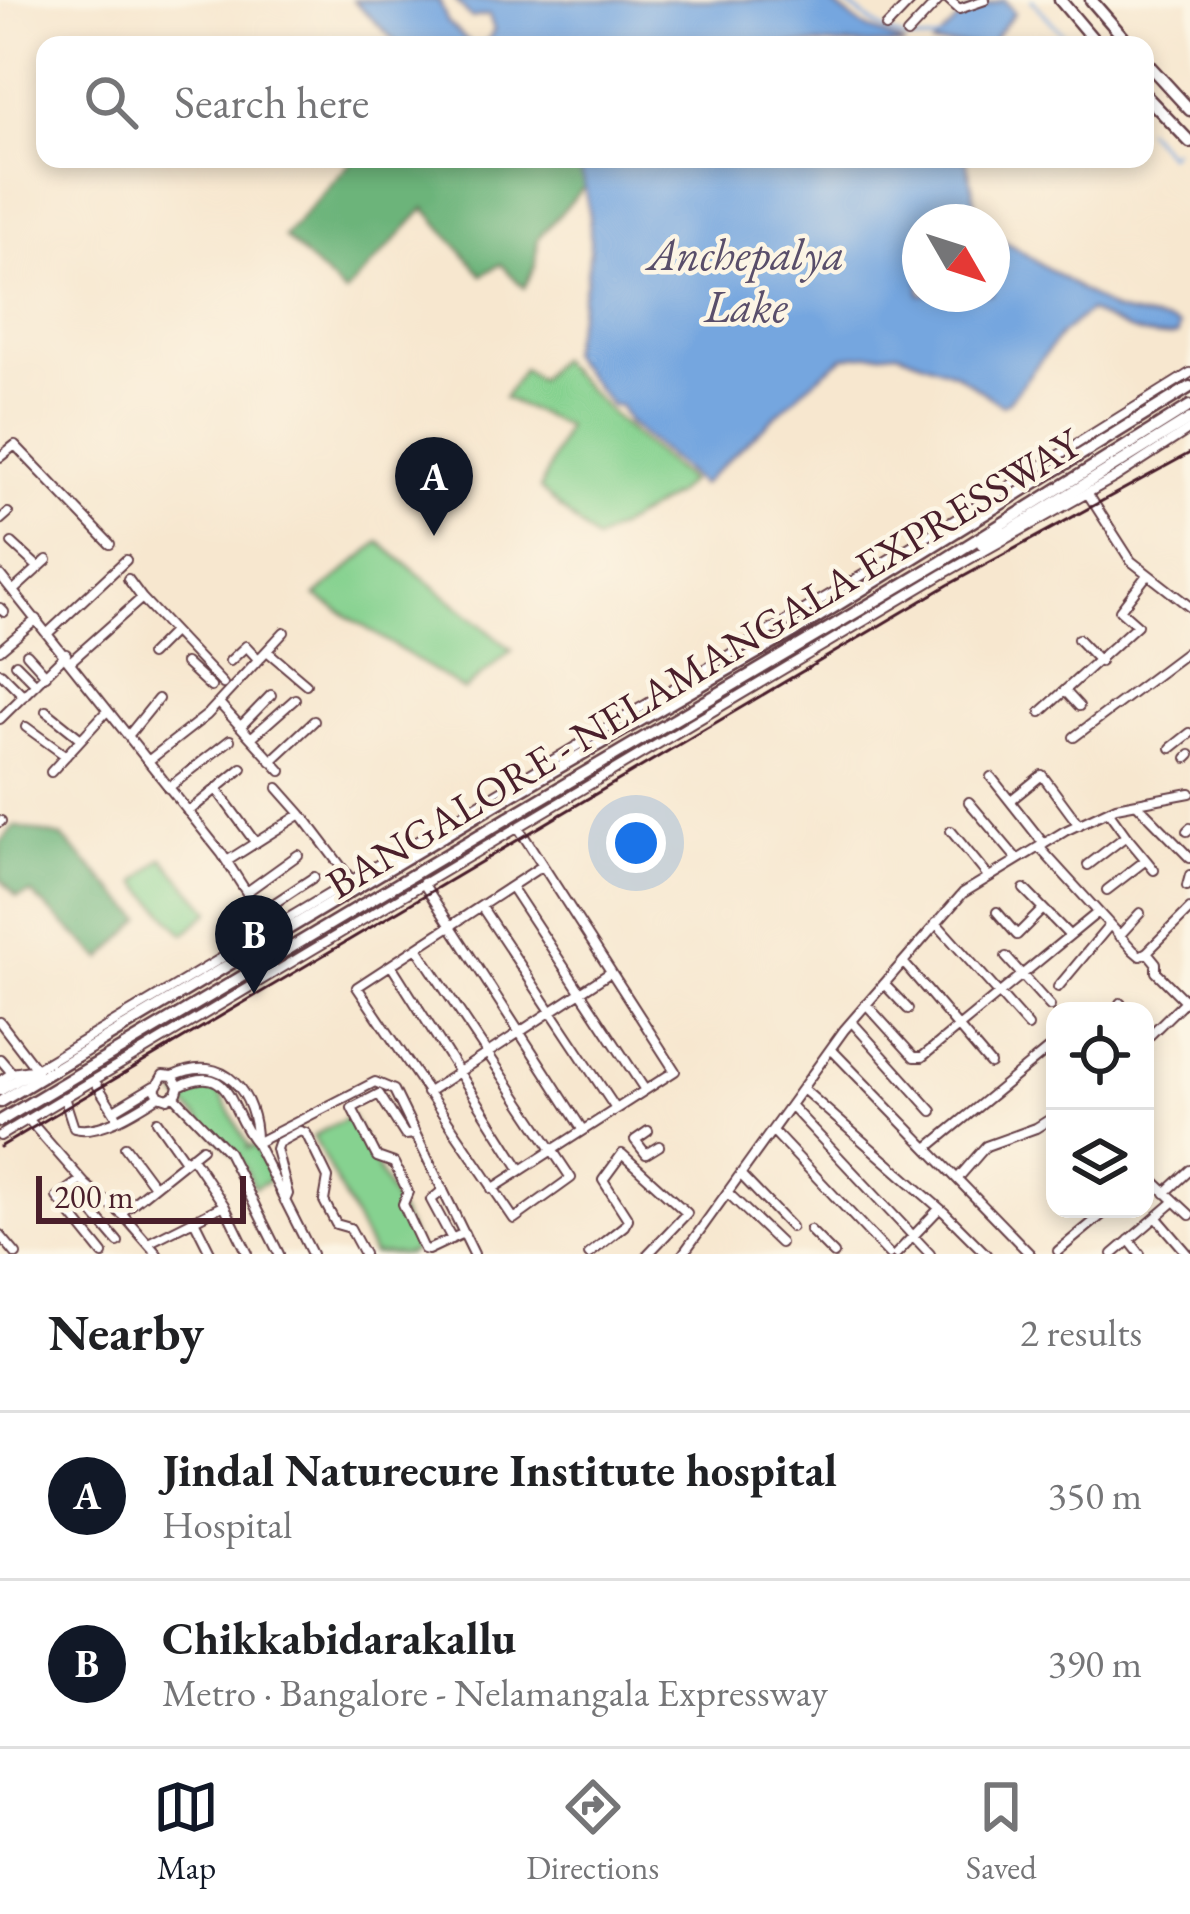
<!DOCTYPE html>
<html lang="en">
<head>
<meta charset="utf-8">
<style>
  :root { --surface:#fff; --page:#f6f6f6; --text:#202124; --muted:#757577; --line:#e0e0e0; --accent:#111827 }
  body { margin:0; font-family:"EB Garamond",serif; background:var(--page); color:var(--text) }
  .controls { position:absolute; right:36px; bottom:36px; display:grid; overflow:hidden; border-radius:24px; box-shadow:0 6px 18px #0003 }
  .controls button { width:108px; height:108px; display:grid; place-items:center; padding:0; border:0; border-bottom:3px solid var(--line); background:var(--surface); color:var(--text); font:60px sans-serif }
  .compass { position:absolute; left:902px; top:204px; width:108px; height:108px; border-radius:50%; background:var(--surface); box-shadow:0 6px 18px #0003; rotate:129deg }
  .scale { position:absolute; left:36px; bottom:30px; width:210px; box-sizing:border-box; padding-left:12px; border:6px solid #4a1f2b; border-top:0; font-size:33px; line-height:42px; white-space:nowrap; color:#4a1f2b; -webkit-text-stroke:9px #fcf5e5; paint-order:stroke }
  .you { position:absolute; left:636px; top:843px; width:42px; height:42px; margin:-30px; border:9px solid #fff; border-radius:50%; background:#1a73e8; box-shadow:0 0 0 18px #1a73e833 }
  .badge { display:grid; place-items:center; width:78px; height:78px; border-radius:50%; background:var(--accent); color:#fff; font-size:39px; font-weight:700 }
  .pin { position:absolute; translate:-50% -99px; filter:drop-shadow(0 3px 6px #0008) }
  .pin::after { content:''; position:absolute; top:63px; width:42px; height:36px; background:inherit; clip-path:polygon(0 0,100% 0,50% 100%) }
  .list { margin:0; padding:0; list-style:none }
  h2 { display:flex; justify-content:space-between; align-items:center; height:156px; margin:0; padding:0 48px; font-size:51px }
  h2 small { font-size:39px; font-weight:400; color:var(--muted) }
  .list li { display:grid; grid-template-columns:78px 1fr auto; gap:36px; align-items:center; box-sizing:border-box; height:168px; padding:0 48px; border-top:3px solid var(--line) }
  .list b { display:block; font-size:45px; white-space:nowrap }
  .list p { margin:0; font-size:39px; white-space:nowrap; color:var(--muted) }
  .list em { font-size:39px; font-style:normal; color:var(--muted) }
  .icon { flex:none; width:66px; height:66px; fill:none; stroke:currentColor; stroke-width:2; stroke-linecap:round; stroke-linejoin:round }
  .map { position:relative; flex:none; width:1190px; height:1254px; overflow:hidden }
  .search { position:absolute; background:var(--surface); box-shadow:0 6px 18px #0003; left:36px; right:36px; top:36px; height:132px; display:flex; align-items:center; gap:30px; box-sizing:border-box; padding:0 42px; border-radius:24px; color:var(--muted); font-size:45px }
  .sheet { height:492px; background:var(--surface) }
  nav { display:flex; justify-content:space-around; align-items:center; box-sizing:border-box; height:168px; border-top:3px solid var(--line); background:var(--surface); font-size:33px; color:var(--muted) }
  nav a { display:grid; justify-items:center; gap:6px }
  nav .on { color:var(--accent) }
  .map>svg:first-child { display:block }
  .green { fill:#86d290; stroke:#68785e; stroke-width:3 }
  .forest { fill:#6cb47a; stroke:#5b6a52; stroke-width:3 }
  .water { fill:#74a6df; stroke:#5f6285; stroke-width:3 }
  .lines { fill:none; stroke-linecap:round; stroke-linejoin:round }
  .stream { stroke:#74a6df; stroke-width:3 }
  .minor-casing { stroke:#643d44; stroke-width:12 }
  .highway-casing { stroke:#643d44; stroke-width:15 }
  .minor { stroke:#fff; stroke-width:8 }
  .highway { stroke:#fff; stroke-width:10 }
  .rail { stroke:#4a1f2b; stroke-width:3 }
  .highway-bridge-casing { stroke:#643d44; stroke-width:15; stroke-linecap:butt }
  .highway-bridge { stroke:#fff; stroke-width:10 }
  .labels { text-anchor:middle; stroke-width:9; stroke-linejoin:round; paint-order:stroke }
  .street-label { font-size:42px; fill:#4a1f2b; stroke:#fcf5e5 }
  .water-label { font-size:45px; font-style:italic; fill:#594e6a; stroke:#fcf5e5 }
</style>
</head>
<body>
<div class="map">
<svg width="1190" height="1254" viewBox="0 0 1190 1254">
  <rect width="100%" height="100%" fill="#fcf5e5"/>
  <filter id="ink" filterUnits="userSpaceOnUse"><feTurbulence type="fractalNoise" baseFrequency=".00833" numOctaves="2"/><feDisplacementMap in="SourceGraphic" scale="24" xChannelSelector="R" yChannelSelector="G"/><feConvolveMatrix kernelMatrix="1 2 1 2 8 2 1 2 1" color-interpolation-filters="sRGB"/></filter>
  <filter id="wash" filterUnits="userSpaceOnUse"><feTurbulence type="fractalNoise" baseFrequency=".004" numOctaves="4" result="noise"/><feDisplacementMap in="SourceGraphic" scale="48" xChannelSelector="R" yChannelSelector="G"/><feGaussianBlur stdDeviation="2.7" result="paint"/><feColorMatrix in="noise" values="0 0 0 0 0 0 0 0 0 0 0 0 0 0 0 0 0 1.4 0 .05"/><feComposite in="paint" operator="in"/></filter>
  <g filter="url(#wash)">
    <rect width="100%" height="100%" fill="#f7e7cf"/>
    <path class="green" d="M 557,359 L 625,427 L 689,481 L 674,495 L 596,541 L 540,489 L 566,426 L 504,398 L 523,369 L 538,380 Z
      M 379,542 L 512,650 L 464,690 L 316,596 Z
      M 163,858 L 210,911 L 184,934 L 137,882 Z
      M 197,1083 L 211,1084 L 218,1090 L 249,1147 L 246,1149 L 255,1146 L 272,1179 L 254,1188 L 238,1154 L 234,1155 L 177,1096 Z
      M 351,1116 L 418,1248 L 407,1254 L 373,1254 L 313,1136 Z"/>
    <path class="forest" d="M 354,159 L 576,159 L 586,185 L 538,238 L 535,266 L 524,288 L 501,264 L 482,275 L 425,208 L 345,294 L 284,237 Z
      M 15,826 L 62,837 L 142,919 L 102,959 L 31,893 L 17,897 L 0,878 L 0,842 Z"/>
    <path class="water" d="M 353,0 L 439,0 L 448,23 L 473,45 L 399,45 Z
      M 455,0 L 827,0 L 861,25 L 905,45 L 474,45 L 487,41 L 494,30 L 489,15 L 471,18 Z
      M 1004,0 L 1015,12 L 989,45 L 933,45 L 966,12 Z
      M 576,159 L 966,159 L 978,214 L 984,222 L 920,222 L 920,294 L 992,294 L 992,233 L 1114,311 L 1173,323 L 1179,326 L 1178,335 C 1147,342 1116,325 1089,311 L 1061,334 L 1008,402 L 1002,405 L 955,373 L 897,352 L 844,357 L 811,383 L 701,485 L 628,422 L 620,406 L 611,405 L 568,354 C 587,284 603,230 576,159 Z"/>
    <g class="lines">
      <path class="stream" d="M 841,0 C 874,24 904,52 946,37
        M 1032,0 L 1073,45
        M 1145,129 L 1168,155 L 1173,150"/>
    </g>
  </g>
  <g filter="url(#ink)">
    <g class="lines">
      <defs>
        <path id="minor" d="M 949,0 L 959,9 L 985,0
          M 886,27 L 912,0
          M 907,34 L 939,0
          M 0,457 L 15,445 L 110,544
          M 1088,494 L 1131,561 L 1190,607
          M 0,520 L 8,513
          M 12,543 L 39,568
          M 0,575 L 222,854 L 270,929
          M 128,579 L 142,598
          M 15,589 L 47,560
          M 0,608 L 4,612
          M 48,633 L 126,560
          M 1078,639 L 1100,662
          M 0,650 L 37,619
          M 267,651 L 306,684
          M 27,654 L 46,675
          M 150,655 L 172,633
          M 71,661 L 142,598 L 223,684
          M 230,661 L 246,646 L 259,660
          M 185,663 L 211,687
          M 16,664 L 36,684
          M 1,673 L 24,696
          M 1066,692 L 1079,706
          M 219,703 L 281,771
          M 46,711 L 81,739
          M 1041,712 L 1137,625 L 1120,610 L 1147,575
          M 0,719 L 66,654
          M 241,726 L 271,695
          M 26,727 L 66,756
          M 128,736 L 158,699
          M 252,737 L 295,699
          M 1074,737 L 1190,650
          M 1171,748 L 1190,733
          M 1187,758 L 1190,755
          M 148,761 L 207,715 L 284,632
          M 271,761 L 314,721
          M 51,772 L 106,712
          M 991,777 L 1044,844
          M 168,788 L 230,740
          M 278,788 L 301,814
          M 217,790 L 255,842
          M 1011,800 L 1042,775 L 1079,825
          M 969,802 L 1017,859
          M 1137,804 L 1190,858
          M 1108,811 L 1126,836
          M 188,812 L 242,768
          M 0,822 L 1,821
          M 951,831 L 988,876
          M 1187,831 L 1190,828
          M 1039,847 L 1133,950 L 1140,956 L 1147,952 L 1156,963 L 1156,972 L 1185,1001
          M 1146,860 L 1154,870
          M 227,861 L 301,814 L 352,881
          M 1088,865 L 1126,836 L 1146,860 L 1107,890
          M 423,883 L 582,1129
          M 1187,886 L 1190,875
          M 512,888 L 645,1090
          M 1024,889 L 1069,935
          M 248,891 L 298,855
          M 481,906 L 616,1109
          M 261,912 L 314,877
          M 997,912 L 1017,935 L 1043,909
          M 936,923 L 1028,1026
          M 1119,936 L 1140,913
          M 417,948 L 571,1178 L 514,1219 L 357,987 L 542,866
          M 1147,952 L 1190,909
          M 1006,957 L 1050,1006
          M 903,962 L 990,1064
          M 391,965 L 521,1170
          M 884,984 L 908,1009
          M 1058,987 L 1109,926
          M 1120,1003 L 1128,1011
          M 866,1004 L 914,1057 L 922,1057 L 1097,913
          M 0,1022 L 36,1069
          M 852,1022 L 932,1111
          M 1145,1040 L 1190,996
          M 831,1049 L 1030,1254
          M 0,1059 L 12,1073
          M 173,1076 C 224,1051 257,1094 256,1143
          M 94,1080 L 116,1115
          M 0,1081 L 12,1073 L 36,1069 L 953,521 L 1190,373
          M 179,1086 L 173,1076 L 163,1075 L 155,1089 L 159,1096 L 168,1099 L 177,1093 L 179,1086 C 234,1059 228,1113 256,1143 L 312,1254
          M 803,1089 L 945,1213 L 986,1254
          M 427,1093 L 611,972
          M 174,1096 L 228,1152 L 279,1254
          M 64,1097 L 74,1128 C 99,1135 137,1110 159,1096
          M 791,1106 L 930,1254
          M 114,1110 L 154,1086
          M 28,1119 L 85,1184 L 124,1216 L 157,1254
          M 157,1121 L 185,1161
          M 648,1131 L 635,1140 L 646,1154 L 659,1146
          M 773,1131 L 889,1254
          M 415,1134 L 405,1135 L 379,1094 L 352,1108 L 377,1157 L 394,1163 L 408,1192 L 403,1204 L 424,1249 L 428,1250 L 464,1233
          M 0,1136 L 943,574 L 1116,477 L 1190,429
          M 256,1143 L 375,1082 L 394,1090 L 474,1254
          M 125,1147 L 154,1186
          M 929,1147 L 1047,1050
          M 191,1156 L 224,1205 L 248,1254
          M 1145,1173 L 1190,1215
          M 741,1175 L 791,1227
          M 959,1177 L 986,1146 L 1036,1128 L 1055,1116
          M 81,1180 L 57,1197 L 103,1254
          M 71,1187 L 118,1242
          M 492,1189 L 675,1071 L 518,827
          M 443,1190 L 431,1200 L 452,1239
          M 728,1193 L 780,1243
          M 1165,1193 L 1190,1170
          M 285,1201 L 288,1194 L 276,1149 L 278,1143 L 300,1131 L 306,1133 L 328,1178 L 324,1201 L 336,1224 L 350,1228 L 364,1254
          M 121,1213 L 202,1148
          M 1157,1218 L 1188,1254
          M 194,1220 L 211,1254
          M 810,1230 L 834,1254
          M 0,1235 L 16,1254
          M 1129,1240 L 1140,1254
          M 150,1242 L 224,1205
          M 1058,1251 L 1109,1209
          M 589,1254 L 624,1226 L 628,1219 L 603,1180 L 622,1154 L 687,1213 L 648,1254
          M 683,1254 L 844,1030 L 963,893 L 1065,831 L 1116,807 L 1190,793
          M 896,1254 L 939,1209
          M 1113,1254 L 1175,1201"/>
        <path id="highway" d="M 1060,0 L 1098,45
          M 1091,0 L 1130,45
          M 1145,61 L 1190,110
          M 1145,95 L 1190,142
          M 982,544 L 1008,532 L 1190,419
          M 508,797 L 800,628 L 1190,387
          M 508,818 L 941,562 L 1190,406
          M 0,1090 L 36,1069
          M 0,1102 L 443,836
          M 0,1121 L 451,852"/>
      </defs>
      <use href="#minor" class="minor-casing"/>
      <use href="#highway" class="highway-casing"/>
      <use href="#minor" class="minor"/>
      <use href="#highway" class="highway"/>
      <path class="rail" d="M 0,1147 L 948,585 L 1190,453"/>
      <defs>
        <path id="highway-bridge" d="M 443,836 L 508,797
          M 451,852 L 508,818"/>
      </defs>
      <use href="#highway-bridge" class="highway-bridge-casing"/>
      <use href="#highway-bridge" class="highway-bridge"/>
    </g>
  </g>
  <g class="labels">
    <g class="street-label">
      <text transform="translate(703 663) rotate(-31)" y="15">BANGALORE - NELAMANGALA EXPRESSWAY</text>
    </g>
    <g class="water-label">
      <text x="746" y="270">Anchepalya<tspan x="746" dy="52">Lake</tspan></text>
    </g>
  </g>
</svg>
<div class="controls">
<button><svg class="icon" aria-label="locate" viewBox="0 0 24 24"><circle cx="12" cy="12" r="6"/><path d="M12 2v4M12 18v4M2 12h4M18 12h4"/></svg></button>
<button><svg class="icon" aria-label="layers" viewBox="0 0 24 24"><path d="M12 4l9 5-9 5-9-5zM3 14l9 5 9-5"/></svg></button>
</div>
<svg class="compass" viewBox="-18 -18 36 36"><path d="M0-13l5 13h-10z" fill="#e53935"/><path d="M0 13l5-13h-10z" fill="#757577"/></svg>
<div class="scale">200 m</div>
<div class="you"></div>
<div class="pin badge" style="left:434px;top:536px">A</div>
<div class="pin badge" style="left:254px;top:994px">B</div>
<div class="search"><svg class="icon" aria-label="search" viewBox="0 0 24 24"><circle cx="10" cy="10" r="6"/><path d="M15 15l6 6"/></svg>Search here</div>
</div>
<section class="sheet">
<h2>Nearby<small>2 results</small></h2>
<ul class="list">
<li><span class="badge">A</span><div><b>Jindal Naturecure Institute hospital</b><p>Hospital</p></div><em>350 m</em></li>
<li><span class="badge">B</span><div><b>Chikkabidarakallu</b><p>Metro · Bangalore - Nelamangala Expressway</p></div><em>390 m</em></li>
</ul>
</section>
<nav>
<a class="on"><svg class="icon" aria-label="map" viewBox="0 0 24 24"><path d="M3 6l6-2 6 2 6-2v14l-6 2-6-2-6 2zM9 4v14M15 6v14"/></svg>Map</a>
<a><svg class="icon" aria-label="directions" viewBox="0 0 24 24"><path d="M12 3l9 9-9 9-9-9zM9 14v-3h6M13 9l2 2-2 2"/></svg>Directions</a>
<a><svg class="icon" aria-label="saved" viewBox="0 0 24 24"><path d="M7 4h10v16l-5-4-5 4z"/></svg>Saved</a>
</nav>
</body>
</html>
